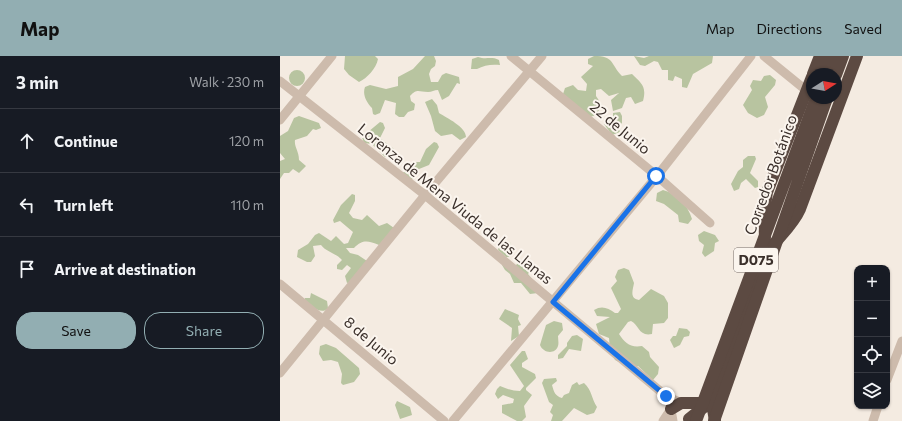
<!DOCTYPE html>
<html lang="en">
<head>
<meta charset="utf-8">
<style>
  :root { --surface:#171b24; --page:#242831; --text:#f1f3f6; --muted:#9ea1a6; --line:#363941; --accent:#92aeb2 }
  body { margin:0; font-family:Commissioner,sans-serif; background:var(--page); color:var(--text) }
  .controls { position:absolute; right:12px; bottom:12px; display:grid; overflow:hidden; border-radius:8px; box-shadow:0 1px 3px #0004 }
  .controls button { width:36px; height:36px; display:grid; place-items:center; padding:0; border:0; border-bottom:1px solid var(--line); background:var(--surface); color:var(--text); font:20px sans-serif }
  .compass { position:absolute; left:526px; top:12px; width:36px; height:36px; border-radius:50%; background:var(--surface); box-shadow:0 1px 3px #0004; rotate:79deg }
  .stop { position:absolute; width:12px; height:12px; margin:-9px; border:3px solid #1a73e8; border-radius:50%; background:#fff }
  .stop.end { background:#1a73e8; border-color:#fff; box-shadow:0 1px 4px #0008 }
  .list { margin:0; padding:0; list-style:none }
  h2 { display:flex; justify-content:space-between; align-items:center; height:52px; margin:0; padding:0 16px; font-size:17px }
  h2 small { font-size:13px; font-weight:400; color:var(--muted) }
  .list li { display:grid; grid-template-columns:26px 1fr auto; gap:12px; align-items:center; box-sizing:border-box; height:64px; padding:0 16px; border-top:1px solid var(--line) }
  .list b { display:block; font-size:15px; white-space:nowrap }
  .list em { font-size:13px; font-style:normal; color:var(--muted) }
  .actions { display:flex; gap:8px; padding:12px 16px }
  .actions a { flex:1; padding:9px 0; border:1px solid var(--accent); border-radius:16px; text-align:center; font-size:14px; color:var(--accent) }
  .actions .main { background:var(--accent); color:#111 }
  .icon { flex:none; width:22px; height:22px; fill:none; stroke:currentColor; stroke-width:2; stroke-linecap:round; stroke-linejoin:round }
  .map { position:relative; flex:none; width:622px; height:365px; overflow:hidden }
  header { display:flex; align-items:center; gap:24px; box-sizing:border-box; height:56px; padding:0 20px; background:var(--accent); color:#111 }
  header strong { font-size:19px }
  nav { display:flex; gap:22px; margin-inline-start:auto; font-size:14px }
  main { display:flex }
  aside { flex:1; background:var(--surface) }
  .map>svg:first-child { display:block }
  .green { fill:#b8c4a0 }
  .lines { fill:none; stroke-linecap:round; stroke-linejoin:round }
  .minor { stroke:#cdbbac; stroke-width:9 }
  .highway { stroke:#5c4a42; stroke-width:12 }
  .highway-bridge { stroke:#5c4a42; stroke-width:12 }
  .route { stroke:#1a73e8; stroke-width:5 }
  .labels { text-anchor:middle; stroke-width:4; stroke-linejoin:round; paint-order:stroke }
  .shield { fill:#fbf5ee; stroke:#756b66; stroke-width:1 }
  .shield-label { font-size:14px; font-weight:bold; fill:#3b302b }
  .street-label { font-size:15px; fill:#3b302b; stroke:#fbf5ee }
</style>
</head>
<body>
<header>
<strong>Map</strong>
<nav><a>Map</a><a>Directions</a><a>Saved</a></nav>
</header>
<main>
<aside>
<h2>3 min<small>Walk · 230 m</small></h2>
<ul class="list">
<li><svg class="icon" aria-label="ahead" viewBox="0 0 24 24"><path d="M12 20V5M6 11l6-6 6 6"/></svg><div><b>Continue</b></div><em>120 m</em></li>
<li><svg class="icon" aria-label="left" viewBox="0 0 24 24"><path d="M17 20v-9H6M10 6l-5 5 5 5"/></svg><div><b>Turn left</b></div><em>110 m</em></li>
<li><svg class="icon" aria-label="arrive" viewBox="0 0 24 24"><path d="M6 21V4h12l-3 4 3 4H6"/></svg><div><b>Arrive at destination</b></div></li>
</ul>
<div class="actions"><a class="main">Save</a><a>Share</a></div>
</aside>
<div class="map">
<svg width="622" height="365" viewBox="0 0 622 365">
  <rect width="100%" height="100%" fill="#f4ebe1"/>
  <path class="green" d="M 65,0 L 95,0 L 98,3 C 96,13 87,22 79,26 L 69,19 L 64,13 Z
    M 145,0 L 154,0 L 156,5 L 155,10 L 151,13 L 149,18 L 151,26 L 158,26 L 162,19 L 166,17 L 179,21 L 180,28 L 177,27 L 169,40 L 162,44 L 158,34 C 154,34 152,36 148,36 C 139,36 137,32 130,40 L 131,45 L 135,48 L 134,54 L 128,56 L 124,61 L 119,61 L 115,58 L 116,47 L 105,44 L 100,57 L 95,59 L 93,58 L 92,52 C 87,47 82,39 85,31 L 90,29 L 106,33 L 118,30 L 118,21 L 133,13 Z
    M 314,0 C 335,0 330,8 342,20 L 352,18 C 361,27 367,30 363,45 L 355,48 L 351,41 L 346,42 L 342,52 L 333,55 L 331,44 L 339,37 L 329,40 L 321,33 L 316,34 L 316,40 L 322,49 L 316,59 L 310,61 L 283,38 L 285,32 L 293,29 L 298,34 L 306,35 L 307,28 L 301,21 L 313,10 L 308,8 L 308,3 Z
    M 354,0 L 364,2 L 369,0 L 433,0 L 432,7 L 413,18 L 407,32 L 402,31 L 402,23 L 395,20 L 393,25 L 388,24 L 388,14 L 382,14 L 378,6 L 374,5 L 365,10 L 360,9 Z
    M 198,1 C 206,4 211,0 219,4 L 220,9 C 212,8 204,9 197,13 L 191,13 L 192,3 Z
    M9 22a8 8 0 1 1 16 0a8 8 0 1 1-16 0Z
    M 490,19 L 496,24 L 495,29 L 485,41 L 488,51 L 484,59 L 477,62 L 468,57 L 463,49 L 472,34 L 470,30 L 473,24 L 481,25 L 484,20 Z
    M 152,43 L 157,49 L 159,57 C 167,62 186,71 186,81 L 180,84 L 172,78 L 161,80 L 155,75 L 151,60 L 145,46 Z
    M 340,56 L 342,60 L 342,67 L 338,70 L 340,76 L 332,79 L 324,68 L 327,65 L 333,63 L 333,57 Z
    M 19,60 L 39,67 L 41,72 L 36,74 L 33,73 L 27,80 L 15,84 C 14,91 19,95 19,104 L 26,110 L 19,117 L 13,113 L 9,117 L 4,117 L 0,123 L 0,105 L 5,103 L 0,97 L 0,80 L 8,75 L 14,62 Z
    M 100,66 L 103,67 L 105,72 L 100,82 L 114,93 L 115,96 L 111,101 L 105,101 L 92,88 L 84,87 L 82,81 Z
    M 154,86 L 157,87 L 159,91 L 149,109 L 134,115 L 132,125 L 121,119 L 133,106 L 140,106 L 146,93 Z
    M 468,100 L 475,100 L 476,103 L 470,117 L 478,125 L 478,131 L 475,132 L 466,123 L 461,127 L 459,133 L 454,135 L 451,128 L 458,115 L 463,111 L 463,104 Z
    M 383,134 C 397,138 408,149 412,163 L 408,168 L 399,166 L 398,159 L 384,148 L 376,145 L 377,137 Z
    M 72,138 L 75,139 L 75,145 L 69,157 L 73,162 L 82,164 L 87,159 L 99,170 L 107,167 L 114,172 L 99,189 C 88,185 83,183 74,192 L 66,192 L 70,197 L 78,199 L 87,205 L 71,226 L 67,227 L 65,220 L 71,212 L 67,209 L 62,214 L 57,213 L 57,209 L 62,204 C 56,197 46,196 41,189 L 33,190 L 35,200 L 31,206 L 27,206 L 17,201 L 18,194 L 28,188 L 35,179 L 39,177 L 51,185 L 56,180 L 64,188 L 68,187 L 73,176 L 60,165 L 54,167 L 53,164 L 61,149 Z
    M 424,175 L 435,179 L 439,185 L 435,187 L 434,195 L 425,201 L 422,197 L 424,189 L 419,185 L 418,179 Z
    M 222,185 L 230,186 L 232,195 L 229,201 L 226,201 L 218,194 L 220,187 Z
    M 243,206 L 250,215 L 248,218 L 254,225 L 258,237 L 250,238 L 241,227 L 234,227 L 230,218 L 225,214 L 222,209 L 235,210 L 238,207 Z
    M 344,212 L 349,214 L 354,227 C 353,234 349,242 359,244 L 371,233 L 384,240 L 388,247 L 388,262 L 384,267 L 373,268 L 372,278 C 359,281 359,269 351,265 L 348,266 L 339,278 C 345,287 350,292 362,290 L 369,296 L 370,301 L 379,311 L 378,318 L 373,324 L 358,310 L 349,311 L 335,304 L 330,294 L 329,282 L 319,278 L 316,268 L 330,261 L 317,260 L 314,254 C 322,249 328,252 335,257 L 338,257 L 341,253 L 331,232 L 337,225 L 335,221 L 338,214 Z
    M 31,237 L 47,245 L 48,252 C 41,260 31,249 24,245 L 25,242 L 30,242 Z
    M 225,253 L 239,259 L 238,263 L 241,269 L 238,270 L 239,280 L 231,285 L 232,272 L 219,263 Z
    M 274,265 L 282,267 L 283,274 L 278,280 C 278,283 279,287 278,290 C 275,299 263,297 260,289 L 266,269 Z
    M 399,272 L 407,273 L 410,276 L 409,280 L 404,281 L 400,289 L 394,292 L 390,284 L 393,280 L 396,280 Z
    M 297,279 L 303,283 L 301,295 L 289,293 L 283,302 L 278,303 L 278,299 L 287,290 L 287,287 L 292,280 Z
    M 46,288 L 56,292 L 79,312 L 80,318 L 74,326 L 63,329 L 61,327 L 62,318 L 58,306 L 51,304 L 43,305 L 39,298 L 40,290 Z
    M 242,295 L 245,295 L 248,303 L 242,307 L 242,311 L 255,318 L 256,322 L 246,332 L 246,334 L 252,339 L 244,350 L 246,361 L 242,365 L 237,365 L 222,357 L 222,349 L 233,347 L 234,343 L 223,339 L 218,343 L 215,338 L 217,333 L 220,330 C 227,333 233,335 240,335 L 244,330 L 230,309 Z
    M 276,322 L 277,325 L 272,329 C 274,336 275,340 282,342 L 284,339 L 289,337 L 292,329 L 297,326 L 299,329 L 304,327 C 312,334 311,342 317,351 L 314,357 L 307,359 L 294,352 L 282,365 L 271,365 L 273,359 L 270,356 L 273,349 L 269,346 L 262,327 L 264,323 Z
    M 117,345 L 130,351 L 132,359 L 120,363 L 115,349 Z"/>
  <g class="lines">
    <path class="minor" d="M 231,0 L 377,120 L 430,167
      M 484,0 L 527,35
      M 0,25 L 145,139 L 386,340 L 402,347
      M 0,64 L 52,0
      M 0,228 L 164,365
      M 0,317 L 145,139 L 262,0
      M 607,324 L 622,285
      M 390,348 L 393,365
      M 173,365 L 377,120 L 471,0
      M 383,365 L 391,353
      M 593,365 L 598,350"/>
    <path class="highway" d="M 533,18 L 540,0
      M 545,18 L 552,0
      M 556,19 L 563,0
      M 485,181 L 484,156 L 487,136 L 532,21
      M 391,353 L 401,347 L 431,347
      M 409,363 L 424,351
      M 435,365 L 432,347 L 485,200 C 496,183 512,171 520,153 L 577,0"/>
    <path class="highway-bridge" d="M 416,365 L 536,42
      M 434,365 L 547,42"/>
  </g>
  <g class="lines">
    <path class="route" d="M 376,120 L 273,246 L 386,340"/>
  </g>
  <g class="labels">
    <rect class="shield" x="454" y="192" width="44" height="24" rx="3"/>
    <g class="shield-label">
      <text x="476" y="209">D075</text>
    </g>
    <g class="street-label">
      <text transform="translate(340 72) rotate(40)" y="5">22 de Junio</text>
      <text transform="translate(491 119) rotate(-70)" y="5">Corredor Botánico</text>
      <text transform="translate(175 148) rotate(39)" y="5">Lorenza de Mena Viuda de las Llanas</text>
      <text transform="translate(91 285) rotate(40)" y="5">8 de Junio</text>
    </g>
  </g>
</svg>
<div class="controls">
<button>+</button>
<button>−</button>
<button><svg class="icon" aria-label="locate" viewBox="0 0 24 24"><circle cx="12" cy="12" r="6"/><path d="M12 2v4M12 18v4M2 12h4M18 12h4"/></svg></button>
<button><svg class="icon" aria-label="layers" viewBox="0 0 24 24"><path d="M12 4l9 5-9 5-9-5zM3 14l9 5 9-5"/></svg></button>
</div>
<svg class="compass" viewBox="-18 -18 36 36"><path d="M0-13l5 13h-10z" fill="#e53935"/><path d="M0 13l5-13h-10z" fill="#9ea1a6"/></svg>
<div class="stop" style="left:376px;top:120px"></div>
<div class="stop end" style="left:386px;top:340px"></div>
</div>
</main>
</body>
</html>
